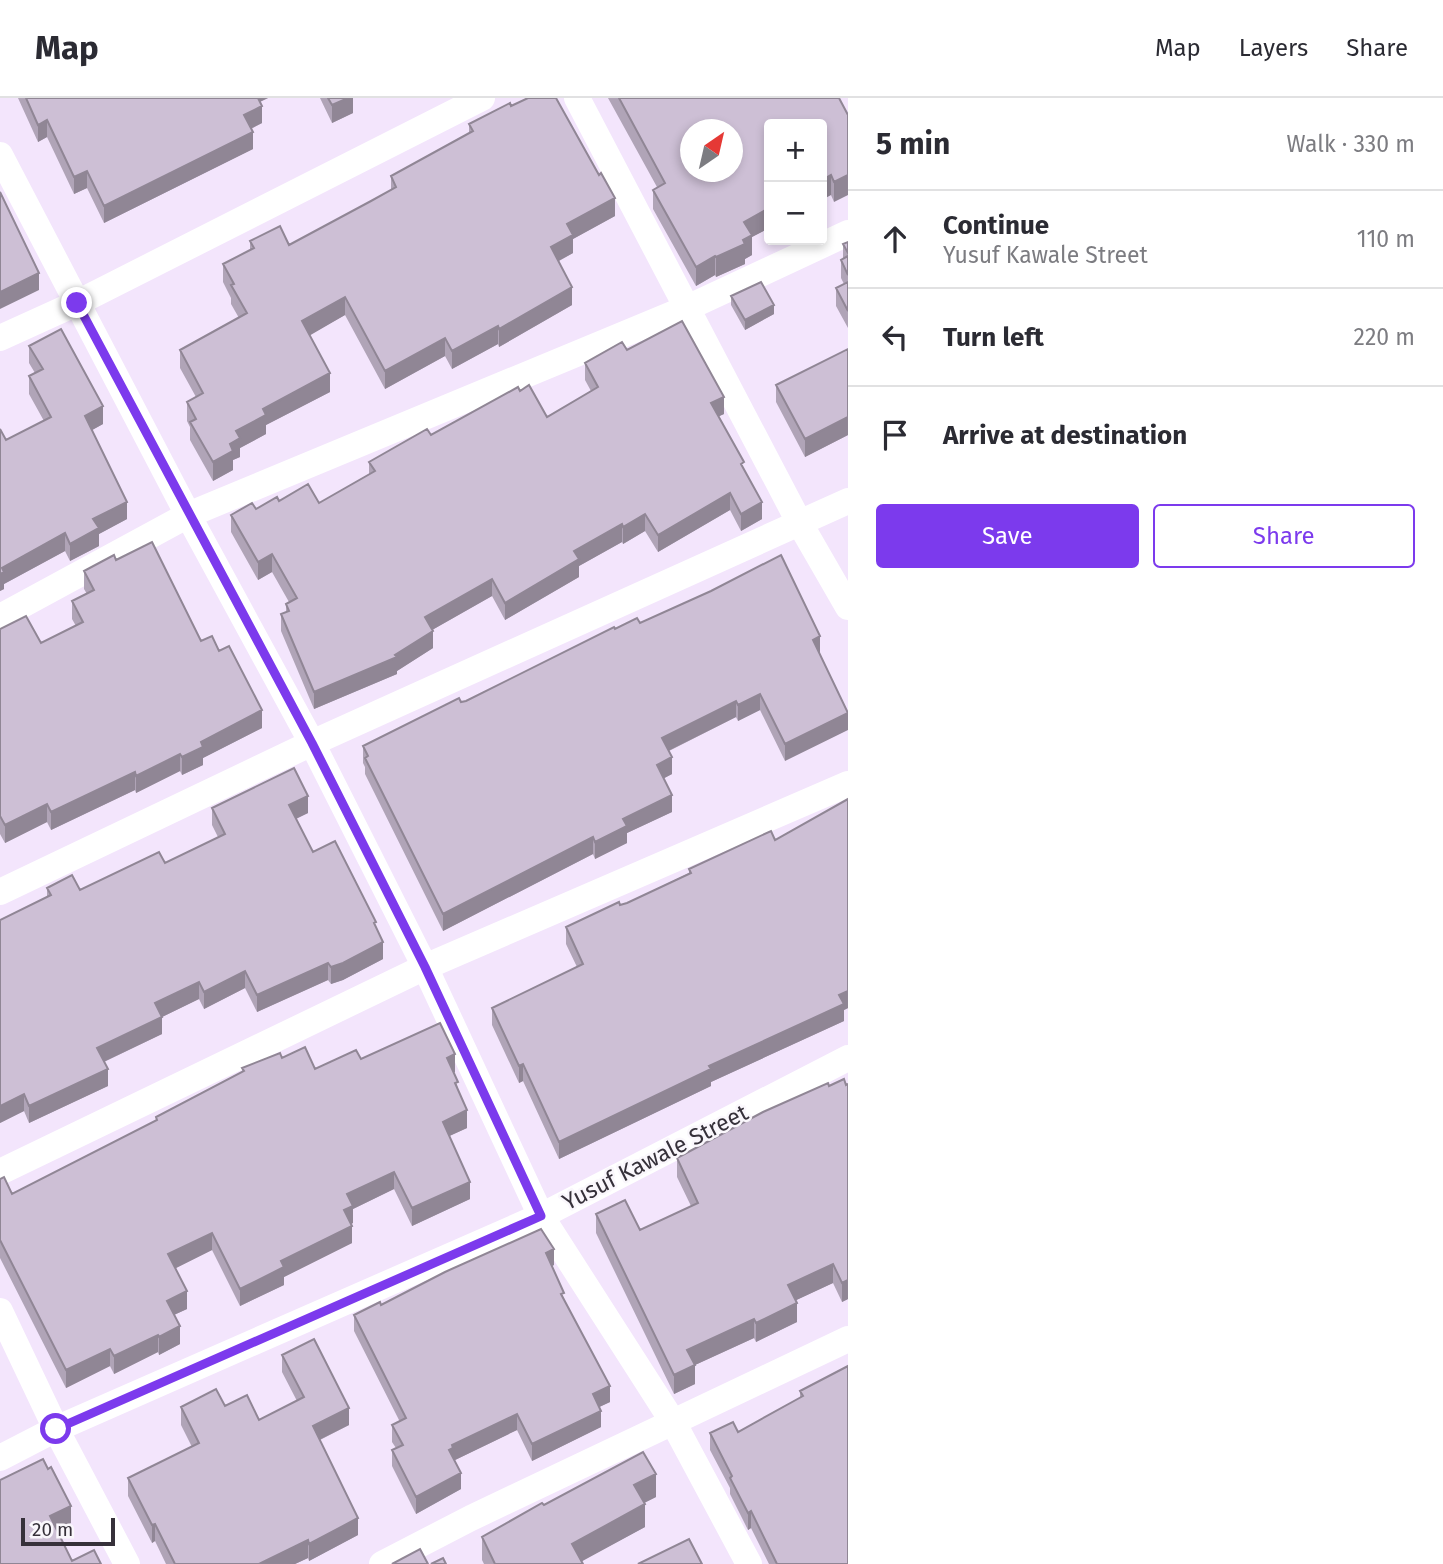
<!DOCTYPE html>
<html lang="en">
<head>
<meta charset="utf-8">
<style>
  :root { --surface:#fff; --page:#f7f7f7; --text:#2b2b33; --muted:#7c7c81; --line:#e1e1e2; --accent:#7c3aed }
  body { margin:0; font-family:"Fira Sans",sans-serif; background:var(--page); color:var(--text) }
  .controls { position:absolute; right:21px; top:21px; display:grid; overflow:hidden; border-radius:7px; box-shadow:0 4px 10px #0003 }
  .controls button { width:63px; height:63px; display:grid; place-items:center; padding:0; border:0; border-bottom:2px solid var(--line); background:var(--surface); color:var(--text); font:35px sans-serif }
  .compass { position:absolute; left:680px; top:21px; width:63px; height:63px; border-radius:50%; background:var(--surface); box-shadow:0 4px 10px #0003; rotate:34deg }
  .scale { position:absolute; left:21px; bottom:18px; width:94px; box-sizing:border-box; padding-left:7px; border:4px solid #36313a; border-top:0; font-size:19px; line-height:24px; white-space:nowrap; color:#36313a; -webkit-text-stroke:5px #faf7fc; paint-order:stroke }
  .stop { position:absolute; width:21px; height:21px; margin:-16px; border:5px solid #7c3aed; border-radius:50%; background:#fff }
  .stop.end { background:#7c3aed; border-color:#fff; box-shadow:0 2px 7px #0008 }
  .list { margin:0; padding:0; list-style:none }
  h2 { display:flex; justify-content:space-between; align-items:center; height:91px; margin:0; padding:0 28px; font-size:30px }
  h2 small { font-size:23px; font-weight:400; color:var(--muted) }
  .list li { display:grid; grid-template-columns:46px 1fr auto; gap:21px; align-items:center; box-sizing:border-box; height:98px; padding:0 28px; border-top:2px solid var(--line) }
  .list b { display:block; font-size:26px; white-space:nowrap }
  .list p { margin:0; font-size:23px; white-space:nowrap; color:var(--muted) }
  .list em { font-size:23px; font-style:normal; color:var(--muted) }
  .actions { display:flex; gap:14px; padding:21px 28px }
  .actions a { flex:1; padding:16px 0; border:2px solid var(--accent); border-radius:7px; text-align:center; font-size:24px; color:var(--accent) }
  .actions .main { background:var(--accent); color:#fff }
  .icon { flex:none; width:38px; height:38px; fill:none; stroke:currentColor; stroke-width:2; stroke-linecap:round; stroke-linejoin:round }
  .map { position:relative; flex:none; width:848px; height:1466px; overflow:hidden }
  header { display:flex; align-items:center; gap:42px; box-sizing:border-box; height:98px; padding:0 35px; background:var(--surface); border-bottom:2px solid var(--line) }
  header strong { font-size:33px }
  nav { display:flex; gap:38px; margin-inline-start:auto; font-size:24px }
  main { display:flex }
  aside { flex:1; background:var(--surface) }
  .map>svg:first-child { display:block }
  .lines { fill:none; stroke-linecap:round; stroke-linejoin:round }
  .street { stroke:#fff; stroke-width:26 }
  .wall { fill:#b0a4b7 }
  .shaded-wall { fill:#908695 }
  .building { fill:#cdbfd5; stroke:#908695; stroke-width:2; fill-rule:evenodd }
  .route { stroke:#7c3aed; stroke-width:9 }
  .labels { text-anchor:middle; stroke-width:5; stroke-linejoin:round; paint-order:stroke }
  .street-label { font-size:23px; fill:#36313a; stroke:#faf7fc }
</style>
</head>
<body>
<header>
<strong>Map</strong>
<nav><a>Map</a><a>Layers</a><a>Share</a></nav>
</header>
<main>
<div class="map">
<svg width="848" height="1466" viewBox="0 0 848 1466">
  <rect width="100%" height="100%" fill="#f3e5fc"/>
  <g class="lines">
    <path class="street" d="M 577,0 L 799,424 L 848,509
      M 0,57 L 188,417 L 312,645 L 425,869 L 541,1118 L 673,1324 L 749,1466
      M 0,240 L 77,205 L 482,0
      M 0,519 L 188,417 L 687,210 L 848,135
      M 0,794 L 312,645 L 848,403
      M 0,1074 L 425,869 L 848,686
      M 0,1213 L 56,1331 L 127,1466
      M 0,1360 L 56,1331 L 541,1118 L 848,960
      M 382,1466 L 471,1420 L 848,1241"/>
  </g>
  <path class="wall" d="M 18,0 L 268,0 L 260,4 L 262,25 L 251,31 L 253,51 L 104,125 L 87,90 L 74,96 L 47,39 L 38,44 Z
    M 320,0 L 353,0 L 353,15 L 332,25 Z
    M 608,0 L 839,0 L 834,104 L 831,97 L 769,26 L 769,130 L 752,139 L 752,157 L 745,161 L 745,166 L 716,179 L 715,177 L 696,188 L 653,111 L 653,92 L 657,89 Z
    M 511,8 L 615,118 L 573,141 L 573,155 L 559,163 L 572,207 L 499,249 L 498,246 L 452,271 L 445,258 L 385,291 L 345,217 L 309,237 L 330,294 L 266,327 L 266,336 L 240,350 L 240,359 L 233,362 L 233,372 L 213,383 L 190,342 L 190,329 L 187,323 L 187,304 L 196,299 L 180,270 L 180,252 L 239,220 L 231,206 L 231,200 L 223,184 L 223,166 L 250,152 L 250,143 L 289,147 L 391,92 L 391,78 L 469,35 L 469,26 Z
    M 848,144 L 848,230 L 836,208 L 836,190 L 844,186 L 841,180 L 841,162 L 843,161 L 843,146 Z
    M 731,198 L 774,216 L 745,232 L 731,207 Z
    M 29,248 L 103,326 L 92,332 L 127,421 L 99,436 L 99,448 L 70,463 L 65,453 L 4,486 L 4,491 L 0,493 L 0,331 L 6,342 L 44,323 L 29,296 L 29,278 L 35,275 L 29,265 Z
    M 848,251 L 848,337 L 805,359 L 776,304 L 776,287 Z
    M 627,252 L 724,316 L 719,318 L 744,372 L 762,421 L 741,433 L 730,412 L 658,454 L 645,433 L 623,446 L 622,444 L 579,468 L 579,479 L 505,522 L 492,498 L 432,532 L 433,550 L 397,573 L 397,576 L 314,611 L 281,533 L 281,516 L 286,514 L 286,506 L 289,504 L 272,474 L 258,482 L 231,434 L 231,417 L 256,411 L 279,403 L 319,405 L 369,376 L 369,364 L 431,337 L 520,293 L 547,319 L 591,293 L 585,282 L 585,265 Z
    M 116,462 L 201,543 L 219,553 L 262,630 L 203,660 L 203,667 L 182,677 L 180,673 L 136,695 L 135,692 L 51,732 L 47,724 L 5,745 L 0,736 L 0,531 L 41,545 L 76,528 L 72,521 L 72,503 L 87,496 L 84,491 L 84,473 Z
    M 640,525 L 820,555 L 785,663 L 760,612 L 738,623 L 736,619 L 669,653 L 672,676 L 664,680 L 672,714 L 627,735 L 627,745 L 595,761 L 593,756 L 443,833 L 365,676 L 365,669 L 363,665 L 363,648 L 466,603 L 615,531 Z
    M 848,701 L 848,910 L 844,912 L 844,923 L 711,984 L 711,988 L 559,1061 L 523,983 L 519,985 L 492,927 L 492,910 L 577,869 L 566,846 L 566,829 L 620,807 L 627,805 L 689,775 L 689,771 L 775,742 Z
    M 212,710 L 308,715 L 296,721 L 313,754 L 376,830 L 383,861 L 343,882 L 331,886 L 328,882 L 257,914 L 245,890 L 204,911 L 199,901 L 162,919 L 162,936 L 104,964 L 108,988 L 29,1025 L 24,1013 L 0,1025 L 47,799 L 47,790 L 80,792 L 165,765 L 218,739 L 212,727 Z
    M 282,960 L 315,971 L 361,961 L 455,974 L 454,974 L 467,1030 L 449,1038 L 470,1101 L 412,1128 L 394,1091 L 353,1111 L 353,1125 L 351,1126 L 352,1145 L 284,1179 L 284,1187 L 240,1208 L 212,1152 L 176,1170 L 187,1211 L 174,1217 L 180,1246 L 159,1257 L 158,1254 L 114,1276 L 110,1268 L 66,1290 L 0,1160 L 0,1081 L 12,1096 L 156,1023 L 156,1019 L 242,974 L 242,970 Z
    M 848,986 L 848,1201 L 842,1204 L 833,1185 L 796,1202 L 797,1224 L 756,1244 L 754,1240 L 695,1267 L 695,1286 L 674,1296 L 596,1135 L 596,1116 L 640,1132 L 691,1108 L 677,1079 L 677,1060 L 829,988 Z
    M 554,1167 L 552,1168 L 564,1201 L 610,1304 L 599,1309 L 601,1329 L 532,1363 L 517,1332 L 455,1362 L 461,1391 L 416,1416 L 392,1368 L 392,1352 L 396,1350 L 392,1344 L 392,1327 L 400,1324 L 354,1233 L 354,1217 L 381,1207 Z
    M 282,1257 L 349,1327 L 320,1342 L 358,1437 L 309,1463 L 308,1460 L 295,1466 L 166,1466 L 155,1443 L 152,1445 L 128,1398 L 128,1380 L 192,1349 L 181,1327 L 181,1309 L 225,1308 L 259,1322 L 297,1303 L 282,1274 Z
    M 848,1268 L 848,1466 L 769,1466 L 751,1430 L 748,1432 L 730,1396 L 730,1390 L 710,1352 L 710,1335 L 738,1334 L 800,1300 L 800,1293 Z
    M 656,1399 L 644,1405 L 645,1429 L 581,1463 L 583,1466 L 484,1466 L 482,1462 L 482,1439 L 544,1407 Z"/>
  <path class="shaded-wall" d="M 253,0 L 268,0 L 253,7 Z
    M 348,0 L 353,0 L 353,15 L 332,25 L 332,7 Z
    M 262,8 L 262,25 L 244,34 L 244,17 Z
    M 47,22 L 47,39 L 38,44 L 38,27 Z
    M 253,34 L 253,51 L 104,125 L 104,108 Z
    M 87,73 L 87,90 L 74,96 L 74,79 Z
    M 831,77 L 831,97 L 822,102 L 822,82 Z
    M 848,77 L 848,97 L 834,104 L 834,84 Z
    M 615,100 L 615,118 L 573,141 L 573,155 L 551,167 L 551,149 L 567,126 Z
    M 769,110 L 769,130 L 752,139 L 752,157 L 745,161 L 745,166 L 716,179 L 716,159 L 744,124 Z
    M 715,158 L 715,177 L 696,188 L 696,169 Z
    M 39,175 L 39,192 L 0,211 L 0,194 Z
    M 572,189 L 572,207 L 499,249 L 499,231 Z
    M 345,199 L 345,217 L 302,242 L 302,223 Z
    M 774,207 L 774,216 L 745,232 L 745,222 Z
    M 498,228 L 498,246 L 452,271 L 452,253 Z
    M 445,240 L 445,258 L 385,291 L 385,273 Z
    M 330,275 L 330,294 L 266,327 L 266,336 L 240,350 L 240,359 L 233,362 L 233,372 L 213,383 L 213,364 L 230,346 L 236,333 L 263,311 Z
    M 724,299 L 724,316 L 711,322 L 711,305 Z
    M 103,308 L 103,326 L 85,336 L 85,318 Z
    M 848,319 L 848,337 L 805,359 L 805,341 Z
    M 730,395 L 730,412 L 658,454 L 658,437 Z
    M 127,404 L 127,421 L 99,436 L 99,448 L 70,463 L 70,446 L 93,421 Z
    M 762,404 L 762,421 L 741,433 L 741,416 Z
    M 645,416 L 645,433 L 623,446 L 623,429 Z
    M 622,426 L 622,444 L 579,468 L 579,479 L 505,522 L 505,505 L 574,453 Z
    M 65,435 L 65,453 L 4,486 L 4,491 L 0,493 L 0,476 L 2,470 Z
    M 272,456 L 272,474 L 258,482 L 258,464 Z
    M 492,481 L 492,498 L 425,536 L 425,519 Z
    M 433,533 L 433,550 L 397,573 L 397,576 L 314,611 L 314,594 L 395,557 Z
    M 820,538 L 820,555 L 813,558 L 813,542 Z
    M 760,596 L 760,612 L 738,623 L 738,607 Z
    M 736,603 L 736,619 L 662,656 L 662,640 Z
    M 262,612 L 262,630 L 203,660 L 203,667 L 182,677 L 182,659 L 201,644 Z
    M 848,615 L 848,632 L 785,663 L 785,646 Z
    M 180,656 L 180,673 L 136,695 L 136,678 Z
    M 672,659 L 672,676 L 657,684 L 657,667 Z
    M 135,674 L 135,692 L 51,732 L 51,714 Z
    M 672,697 L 672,714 L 627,735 L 627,745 L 595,761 L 595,744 L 623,721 Z
    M 308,698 L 308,715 L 289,724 L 289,707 Z
    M 47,706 L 47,724 L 5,745 L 5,727 Z
    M 593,739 L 593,756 L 443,833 L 443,816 Z
    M 383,844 L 383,861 L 343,882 L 331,886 L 331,869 Z
    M 328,865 L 328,882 L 257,914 L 257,897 Z
    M 245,873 L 245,890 L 204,911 L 204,894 Z
    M 199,884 L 199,901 L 162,919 L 162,936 L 97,967 L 97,950 L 155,905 Z
    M 848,893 L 848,910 L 844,912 L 844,923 L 711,984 L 711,988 L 559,1061 L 559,1044 L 709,968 L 839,897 Z
    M 455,956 L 455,974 L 447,978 L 447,960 Z
    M 523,966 L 523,983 L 519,985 L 519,968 Z
    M 108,971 L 108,988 L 29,1025 L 29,1008 Z
    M 24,996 L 24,1013 L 0,1025 L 0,1008 Z
    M 467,1012 L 467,1030 L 443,1041 L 443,1024 Z
    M 394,1074 L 394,1091 L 353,1111 L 353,1125 L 344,1129 L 344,1112 L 347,1096 Z
    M 470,1084 L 470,1101 L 412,1128 L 412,1110 Z
    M 352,1128 L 352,1145 L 284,1179 L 284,1187 L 240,1208 L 240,1191 L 281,1163 Z
    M 212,1135 L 212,1152 L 168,1174 L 168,1156 Z
    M 554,1151 L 554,1167 L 546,1171 L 546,1155 Z
    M 833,1166 L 833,1185 L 788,1206 L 788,1187 Z
    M 848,1182 L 848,1201 L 842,1204 L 842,1185 Z
    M 187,1193 L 187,1211 L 167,1220 L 167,1203 Z
    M 797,1205 L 797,1224 L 756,1244 L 756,1225 Z
    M 754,1221 L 754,1240 L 695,1267 L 695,1286 L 674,1296 L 674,1277 L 687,1252 Z
    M 180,1228 L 180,1246 L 159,1257 L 159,1239 Z
    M 158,1237 L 158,1254 L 114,1276 L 114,1258 Z
    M 110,1251 L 110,1268 L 66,1290 L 66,1272 Z
    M 610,1288 L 610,1304 L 593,1312 L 593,1296 Z
    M 349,1310 L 349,1327 L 313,1345 L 313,1328 Z
    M 601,1313 L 601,1329 L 532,1363 L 532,1346 Z
    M 517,1316 L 517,1332 L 453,1363 L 449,1352 L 452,1347 Z
    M 461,1375 L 461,1391 L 416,1416 L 416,1399 Z
    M 656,1376 L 656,1399 L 634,1410 L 634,1387 Z
    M 645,1406 L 645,1429 L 577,1466 L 572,1446 Z
    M 71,1408 L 71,1425 L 50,1435 L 50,1418 Z
    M 751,1413 L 751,1430 L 748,1432 L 748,1415 Z
    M 358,1420 L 358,1437 L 309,1463 L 309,1446 Z
    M 155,1426 L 155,1443 L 152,1445 L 152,1427 Z
    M 308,1442 L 308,1460 L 295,1466 L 259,1466 Z"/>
  <path class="building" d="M 26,0 L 258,0 L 262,8 L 244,17 L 253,34 L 104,108 L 87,73 L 74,79 L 47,22 L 38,27 Z
    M 328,0 L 348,0 L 332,7 Z
    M 528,0 L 556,0 L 599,77 L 601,75 L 615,100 L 567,126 L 573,137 L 551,149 L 572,189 L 499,231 L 498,228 L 452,253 L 445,240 L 385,273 L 345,199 L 302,223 L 330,275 L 263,311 L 266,317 L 236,333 L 240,340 L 230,346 L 233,353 L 213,364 L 190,324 L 196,321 L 187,304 L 203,295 L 180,252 L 247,215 L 231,187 L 234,186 L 223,166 L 254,150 L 250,143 L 280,128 L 289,147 L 371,103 L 396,89 L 391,78 L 473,33 L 469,26 L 510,5 L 511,8 Z
    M 619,0 L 839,0 L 848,17 L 848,77 L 834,84 L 831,77 L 822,82 L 822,26 L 769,26 L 769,110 L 744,124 L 752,137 L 743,142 L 745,146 L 716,159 L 715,158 L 696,169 L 653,92 L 665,85 ZM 690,32 L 732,32 L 732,74 L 690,74 Z
    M 0,94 L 39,175 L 0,194 Z
    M 848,144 L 848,155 L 843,146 Z
    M 848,158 L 848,177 L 841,162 Z
    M 761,184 L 774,207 L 745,222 L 731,198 Z
    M 848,184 L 848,213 L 836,190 Z
    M 682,223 L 724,299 L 711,305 L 744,364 L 741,366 L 762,404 L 741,416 L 730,395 L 658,437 L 645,416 L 623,429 L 622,426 L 574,453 L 579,461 L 505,505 L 492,481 L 425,519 L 433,533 L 395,557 L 397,559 L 314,594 L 281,516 L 289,513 L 286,506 L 297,500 L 272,456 L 258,464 L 231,417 L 252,405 L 256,411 L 277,399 L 279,403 L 308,386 L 319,405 L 375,373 L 369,364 L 427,331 L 431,337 L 518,289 L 520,293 L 529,287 L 547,319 L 598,289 L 585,265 L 622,244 L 627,252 Z
    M 61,231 L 103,308 L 85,318 L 127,404 L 93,421 L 99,430 L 70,446 L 65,435 L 2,470 L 4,474 L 0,476 L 0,331 L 6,342 L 51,319 L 29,278 L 43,271 L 29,248 Z
    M 848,251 L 848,319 L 805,341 L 776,287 Z
    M 152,444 L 201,543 L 212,538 L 219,553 L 229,548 L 262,612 L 201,644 L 203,649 L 182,659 L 180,656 L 136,678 L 135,674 L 51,714 L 47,706 L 5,727 L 0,718 L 0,531 L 26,518 L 41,545 L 83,524 L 72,503 L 94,492 L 84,473 L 114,457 L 116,462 Z
    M 781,457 L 820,538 L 813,542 L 848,615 L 785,646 L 760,596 L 738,607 L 736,603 L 662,640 L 672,659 L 657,667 L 672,697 L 623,721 L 627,728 L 595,744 L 593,739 L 443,816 L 365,660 L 368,658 L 363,648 L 459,600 L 461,604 L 466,603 L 614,529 L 615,531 L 637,520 L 640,525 L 711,493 Z
    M 294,670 L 308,698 L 289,707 L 313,754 L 335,743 L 376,824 L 374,825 L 383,844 L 343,865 L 331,869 L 328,865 L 257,897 L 245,873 L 204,894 L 199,884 L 155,905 L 162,919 L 97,950 L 108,971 L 29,1008 L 24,996 L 0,1008 L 0,822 L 51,797 L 47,790 L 72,777 L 80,792 L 159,754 L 165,765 L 225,736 L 212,710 Z
    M 848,701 L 848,893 L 839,897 L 844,906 L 709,968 L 711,971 L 559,1044 L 523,966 L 519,968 L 492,910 L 583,866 L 566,829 L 619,804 L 620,807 L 627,805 L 691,775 L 689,771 L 771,733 L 775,742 Z
    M 440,925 L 455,956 L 447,960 L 458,984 L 455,985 L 467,1012 L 443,1024 L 470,1084 L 412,1110 L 394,1074 L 347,1096 L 353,1108 L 344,1112 L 352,1128 L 281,1163 L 284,1169 L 240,1191 L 212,1135 L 168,1156 L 187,1193 L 167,1203 L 180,1228 L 159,1239 L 158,1237 L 114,1258 L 110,1251 L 66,1272 L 0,1142 L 0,1081 L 4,1079 L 12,1096 L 157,1022 L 156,1019 L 244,973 L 242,970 L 280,955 L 282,960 L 305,949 L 315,971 L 356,952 L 361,961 Z
    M 844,981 L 846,987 L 848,986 L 848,1182 L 842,1185 L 833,1166 L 788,1187 L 797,1205 L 756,1225 L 754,1221 L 687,1252 L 695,1267 L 674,1277 L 596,1116 L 625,1102 L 640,1132 L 698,1105 L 677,1060 L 763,1014 L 828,985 L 829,988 Z
    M 541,1131 L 554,1151 L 546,1155 L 564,1195 L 561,1196 L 610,1288 L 593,1296 L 601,1313 L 532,1346 L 517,1316 L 452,1347 L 453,1350 L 449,1352 L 461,1375 L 416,1399 L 392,1352 L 403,1347 L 392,1327 L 406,1320 L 354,1217 L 380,1204 L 381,1207 L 445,1174 Z
    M 314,1241 L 349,1310 L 313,1328 L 358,1420 L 309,1446 L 308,1442 L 259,1466 L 175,1466 L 155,1426 L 152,1427 L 128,1380 L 199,1345 L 181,1309 L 216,1291 L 225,1308 L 247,1297 L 259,1322 L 304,1299 L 282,1257 Z
    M 848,1268 L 848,1466 L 777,1466 L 751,1413 L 748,1415 L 730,1380 L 732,1378 L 710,1335 L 733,1324 L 738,1334 L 803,1298 L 800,1293 Z
    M 643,1354 L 656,1376 L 634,1387 L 645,1406 L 572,1446 L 583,1466 L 495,1466 L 482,1439 L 542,1405 L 544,1407 Z
    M 43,1361 L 48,1371 L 51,1369 L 71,1408 L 50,1418 L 72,1463 L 94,1452 L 101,1466 L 0,1466 L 0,1382 Z
    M 689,1441 L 702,1466 L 638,1466 Z
    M 420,1451 L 428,1466 L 392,1466 Z
    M 443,1460 L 446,1466 L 431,1466 Z"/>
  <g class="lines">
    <path class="route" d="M 56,1331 L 541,1118 L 425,869 L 312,645 L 77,205"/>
  </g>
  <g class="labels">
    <g class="street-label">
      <text transform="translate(655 1059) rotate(-27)" y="8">Yusuf Kawale Street</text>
    </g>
  </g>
</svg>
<div class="controls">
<button>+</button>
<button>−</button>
</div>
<svg class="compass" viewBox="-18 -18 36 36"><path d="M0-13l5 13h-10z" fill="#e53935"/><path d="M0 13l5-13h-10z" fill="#7c7c81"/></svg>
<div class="scale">20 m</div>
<div class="stop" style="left:56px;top:1331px"></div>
<div class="stop end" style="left:77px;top:205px"></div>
</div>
<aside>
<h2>5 min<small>Walk · 330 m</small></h2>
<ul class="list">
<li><svg class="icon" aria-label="ahead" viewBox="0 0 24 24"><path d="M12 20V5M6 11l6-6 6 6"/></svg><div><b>Continue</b><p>Yusuf Kawale Street</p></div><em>110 m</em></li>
<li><svg class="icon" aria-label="left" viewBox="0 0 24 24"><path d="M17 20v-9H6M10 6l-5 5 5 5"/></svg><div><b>Turn left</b></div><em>220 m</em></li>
<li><svg class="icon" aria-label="arrive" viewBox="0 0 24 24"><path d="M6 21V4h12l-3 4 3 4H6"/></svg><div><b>Arrive at destination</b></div></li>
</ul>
<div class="actions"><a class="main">Save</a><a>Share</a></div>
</aside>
</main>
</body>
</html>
